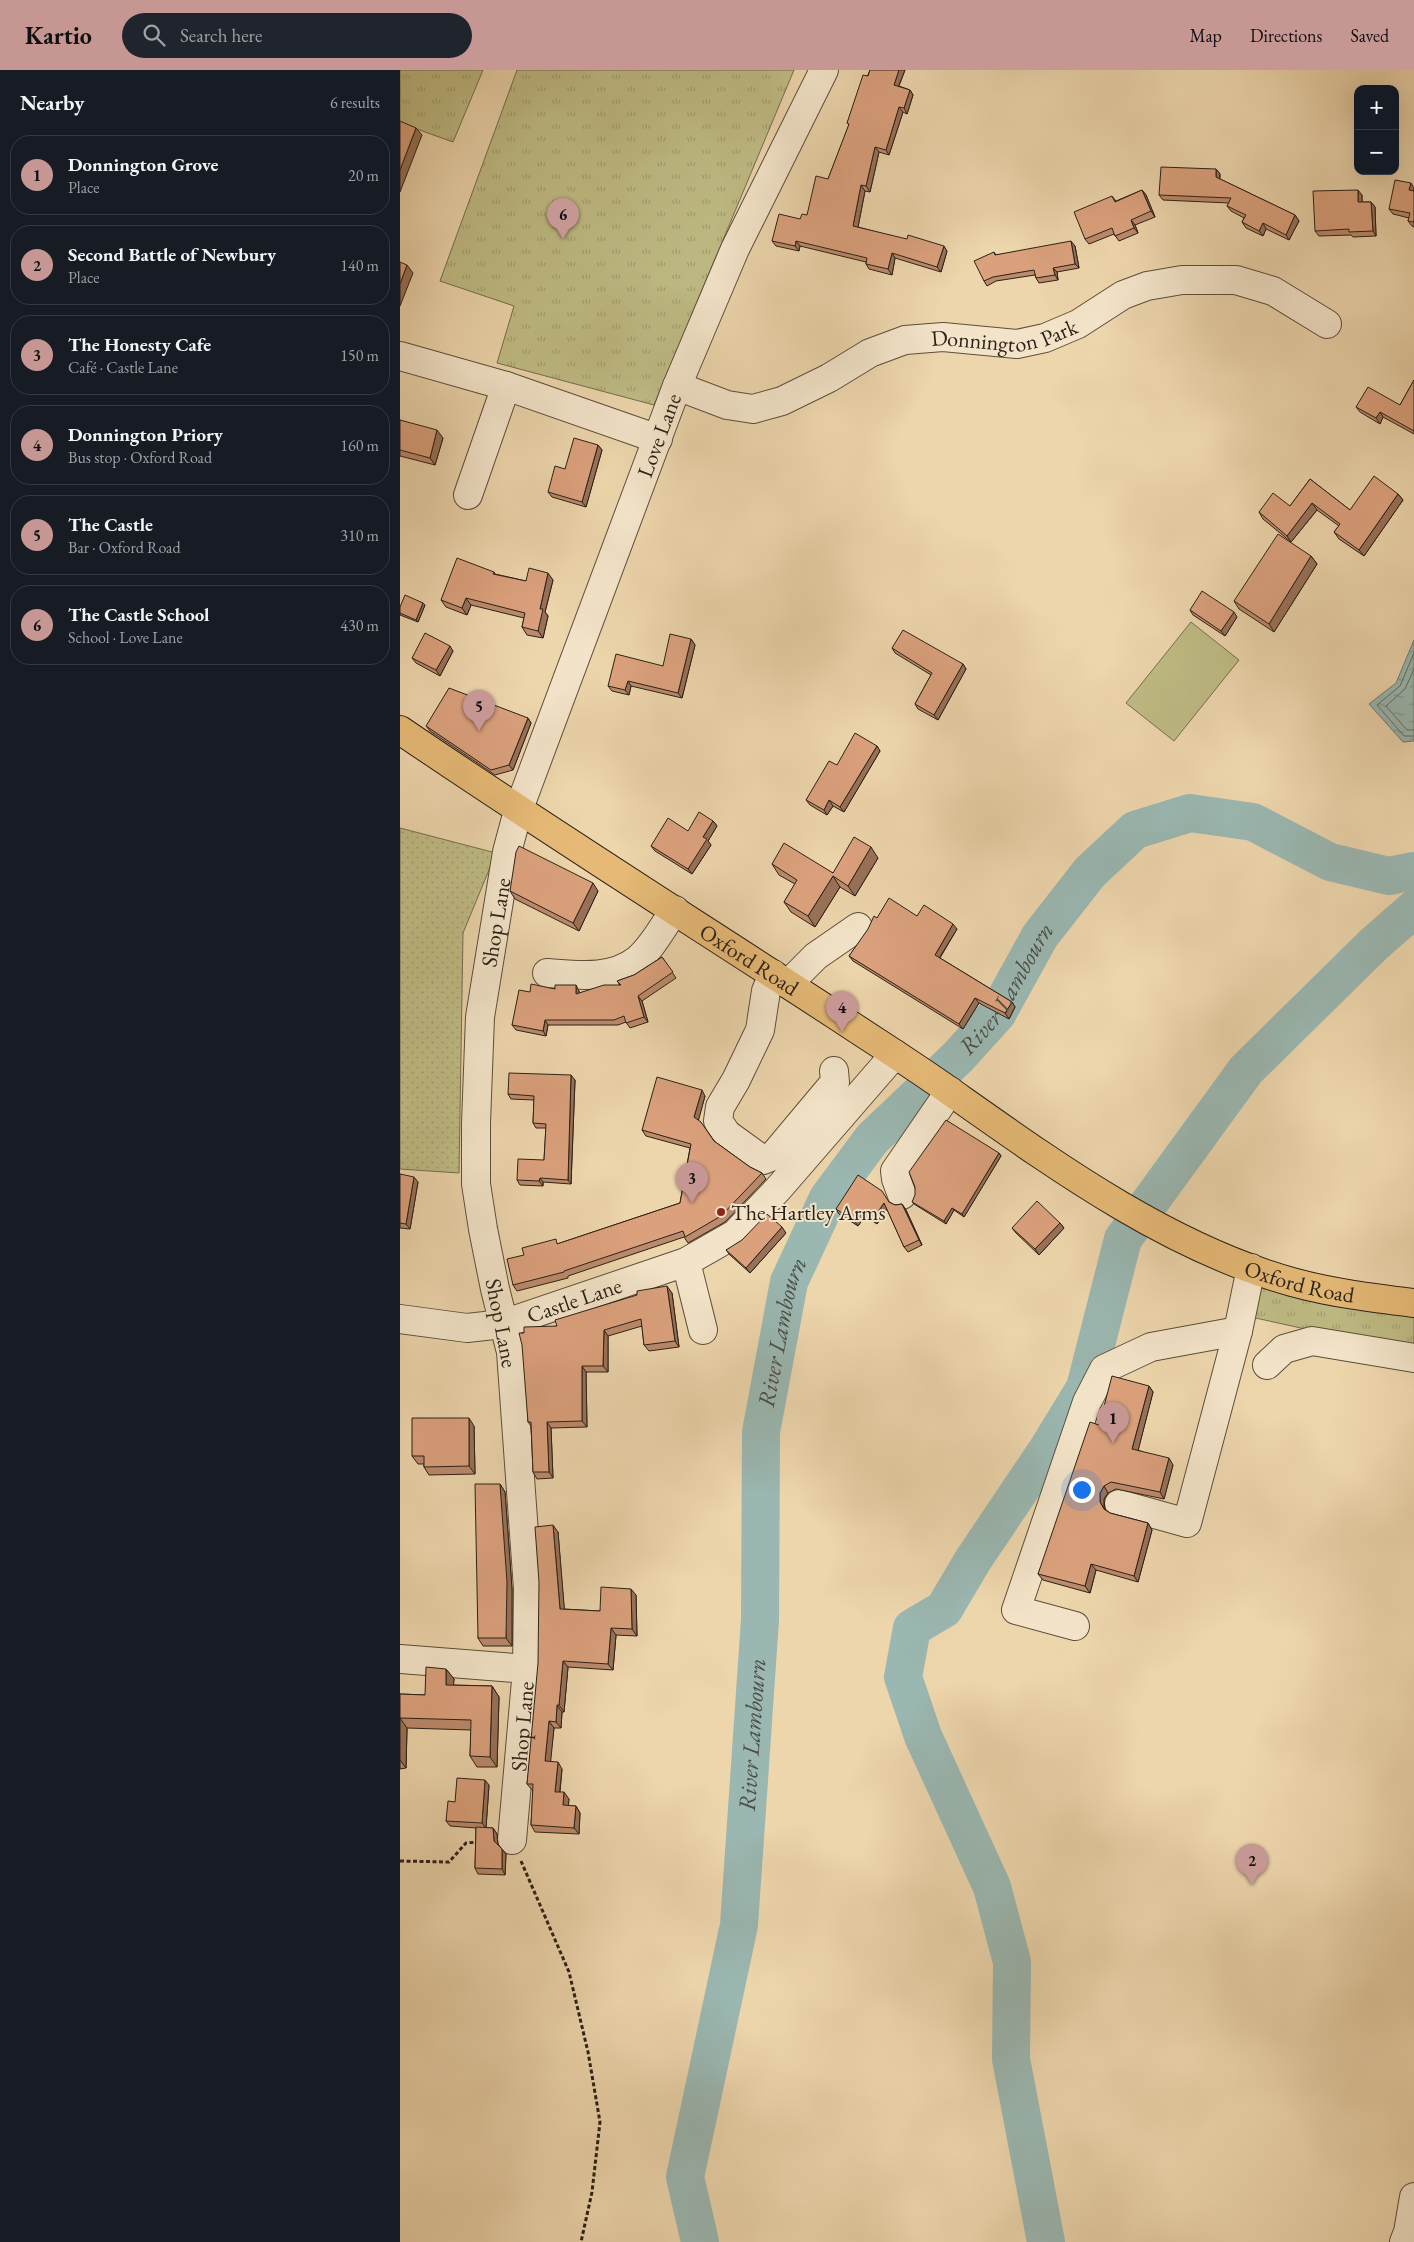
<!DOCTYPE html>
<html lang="en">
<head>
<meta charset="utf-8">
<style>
  :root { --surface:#171b24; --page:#20242c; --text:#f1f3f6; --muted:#9ea1a6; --line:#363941; --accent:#c59692 }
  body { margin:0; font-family:"EB Garamond",serif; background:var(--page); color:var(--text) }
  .controls { position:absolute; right:15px; top:15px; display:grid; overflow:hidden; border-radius:10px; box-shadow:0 5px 20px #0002 }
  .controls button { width:45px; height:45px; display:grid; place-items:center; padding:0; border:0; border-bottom:1px solid var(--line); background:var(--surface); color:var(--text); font:25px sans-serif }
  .you { position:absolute; left:681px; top:1419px; width:18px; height:18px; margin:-12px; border:4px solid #fff; border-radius:50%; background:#1a73e8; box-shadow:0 0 0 8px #1a73e833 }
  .badge { display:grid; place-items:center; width:32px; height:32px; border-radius:50%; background:var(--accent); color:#111; font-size:16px; font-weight:700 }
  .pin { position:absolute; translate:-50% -41px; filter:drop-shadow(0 1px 2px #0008) }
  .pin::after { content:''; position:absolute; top:26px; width:18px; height:15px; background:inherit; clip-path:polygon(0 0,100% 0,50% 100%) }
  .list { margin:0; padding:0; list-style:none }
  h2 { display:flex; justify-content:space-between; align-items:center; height:65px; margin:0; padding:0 20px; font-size:21px }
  h2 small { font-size:16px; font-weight:400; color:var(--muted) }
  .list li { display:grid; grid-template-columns:32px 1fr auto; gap:15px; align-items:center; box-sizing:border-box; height:80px; margin:0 10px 10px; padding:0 10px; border:1px solid var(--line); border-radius:20px }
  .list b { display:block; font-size:19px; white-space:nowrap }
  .list p { margin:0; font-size:16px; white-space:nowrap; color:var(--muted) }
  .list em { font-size:16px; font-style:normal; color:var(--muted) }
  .icon { flex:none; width:28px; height:28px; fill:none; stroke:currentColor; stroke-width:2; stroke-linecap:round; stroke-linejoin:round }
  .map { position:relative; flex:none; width:1014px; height:2172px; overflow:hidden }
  header { display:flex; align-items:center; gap:30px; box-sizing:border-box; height:70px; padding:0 25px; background:var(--accent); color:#111 }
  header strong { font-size:24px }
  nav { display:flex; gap:28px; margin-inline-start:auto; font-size:18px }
  .search { width:350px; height:45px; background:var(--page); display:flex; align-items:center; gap:12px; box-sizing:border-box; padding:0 18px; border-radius:28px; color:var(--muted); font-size:19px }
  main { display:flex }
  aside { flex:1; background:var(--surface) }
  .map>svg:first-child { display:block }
  .grass { fill:url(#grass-tufts); stroke:#746e4e }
  .park { fill:url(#park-dots); stroke:#746e4e }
  .pitch { fill:#bfbb84; stroke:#746e4e }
  .water { fill:url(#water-ripples); stroke:#6d7b73 }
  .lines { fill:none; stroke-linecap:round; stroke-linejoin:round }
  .shore { stroke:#626c64; stroke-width:1 }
  .river { stroke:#9ab7b1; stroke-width:38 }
  .minor-casing { stroke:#5b4e3c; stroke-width:30 }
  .major-casing { stroke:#2a2117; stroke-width:30 }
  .path { stroke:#2a2117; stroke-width:3; stroke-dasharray:4 2.5; stroke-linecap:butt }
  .minor { stroke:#f3e4c9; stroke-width:28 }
  .major { stroke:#e6ba76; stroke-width:28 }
  .wall { fill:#bc8a6c; stroke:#2a2117 }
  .shaded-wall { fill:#997158; stroke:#2a2117 }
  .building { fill:#dba17d; stroke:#2a2117 }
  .poi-dot { fill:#8f2418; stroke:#f3e4c9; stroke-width:2 }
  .labels { text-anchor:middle; stroke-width:4; stroke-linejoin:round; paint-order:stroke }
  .street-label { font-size:22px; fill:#2a2117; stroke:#f3e4c9 }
  .poi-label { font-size:22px; fill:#2a2117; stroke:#f3e4c9; text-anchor:start }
  .water-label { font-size:24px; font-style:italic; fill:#4c4e45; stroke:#f3e4c9 }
</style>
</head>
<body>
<header>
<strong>Kartio</strong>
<div class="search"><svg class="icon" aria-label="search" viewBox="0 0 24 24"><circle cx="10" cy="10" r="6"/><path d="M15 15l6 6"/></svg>Search here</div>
<nav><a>Map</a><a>Directions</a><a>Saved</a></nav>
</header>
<main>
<aside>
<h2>Nearby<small>6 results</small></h2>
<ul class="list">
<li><span class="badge">1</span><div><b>Donnington Grove</b><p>Place</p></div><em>20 m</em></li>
<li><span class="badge">2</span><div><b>Second Battle of Newbury</b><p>Place</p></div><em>140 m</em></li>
<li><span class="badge">3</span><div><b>The Honesty Cafe</b><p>Café · Castle Lane</p></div><em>150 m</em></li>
<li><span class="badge">4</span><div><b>Donnington Priory</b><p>Bus stop · Oxford Road</p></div><em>160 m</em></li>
<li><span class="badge">5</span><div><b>The Castle</b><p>Bar · Oxford Road</p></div><em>310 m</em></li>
<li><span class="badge">6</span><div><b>The Castle School</b><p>School · Love Lane</p></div><em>430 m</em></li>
</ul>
</aside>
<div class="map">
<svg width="1014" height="2172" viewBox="0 0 1014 2172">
  <defs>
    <pattern id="grass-tufts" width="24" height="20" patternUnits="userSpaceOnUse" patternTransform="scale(1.25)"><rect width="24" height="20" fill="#bfbb84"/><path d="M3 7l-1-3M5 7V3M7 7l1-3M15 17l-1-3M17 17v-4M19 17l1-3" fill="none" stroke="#a4a071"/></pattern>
    <pattern id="park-dots" width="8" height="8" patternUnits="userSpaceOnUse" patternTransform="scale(1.25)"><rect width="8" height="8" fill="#bfbb84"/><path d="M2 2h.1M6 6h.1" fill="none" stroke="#a4a071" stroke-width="1.8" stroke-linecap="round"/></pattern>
    <pattern id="water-ripples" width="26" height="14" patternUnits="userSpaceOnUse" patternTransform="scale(1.25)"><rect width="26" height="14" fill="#9ab7b1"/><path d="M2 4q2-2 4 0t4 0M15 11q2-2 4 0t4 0" fill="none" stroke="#7e948f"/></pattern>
  </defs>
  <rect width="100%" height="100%" fill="#edd5ac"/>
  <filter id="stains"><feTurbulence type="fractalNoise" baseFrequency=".004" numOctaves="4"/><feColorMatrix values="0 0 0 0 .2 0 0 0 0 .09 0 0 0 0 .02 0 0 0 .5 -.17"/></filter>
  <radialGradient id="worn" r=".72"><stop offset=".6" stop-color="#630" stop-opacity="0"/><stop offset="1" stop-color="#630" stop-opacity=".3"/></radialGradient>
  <path class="grass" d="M 0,0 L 83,0 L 53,72 L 0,53 Z
    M 117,0 L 394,0 L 254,335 L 97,293 L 114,236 L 40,211 Z
    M 867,1215 L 1014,1245 L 1014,1283 L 851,1247 L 861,1216 Z"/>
  <path class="park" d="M 0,758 L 96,783 L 63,863 L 59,1103 L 0,1099 Z"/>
  <path class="pitch" d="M 791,552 L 839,590 L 774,671 L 726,633 Z"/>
  <path class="water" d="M 1014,570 L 1014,671 L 1003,672 L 969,634 L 996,613 Z"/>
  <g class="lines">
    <path class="shore" d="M 1014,583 L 1000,616 L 977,635 L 1004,666 L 1014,666
      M 1014,599 L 1005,619 L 986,636 L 1007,660 L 1014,660"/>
    <g class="river">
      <path id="s1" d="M 300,2172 L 285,2107 L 339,1855 L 360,1550 L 361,1362 L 389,1212 L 428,1128 L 472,1069 L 558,987 L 597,944 L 640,866 L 690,802 L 735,760 L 790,743 L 853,752 L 930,792 L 989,806 L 1014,801"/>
      <path d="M 646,2172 L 611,1989 L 612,1892 L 592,1817 L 523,1666 L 503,1607 L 512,1558 L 544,1539 L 573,1490 L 649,1377 L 685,1318 L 723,1169 L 846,1000 L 973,875 L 1014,839"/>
    </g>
    <defs>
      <g id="minor">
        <path d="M 0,286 L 106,316 L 258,369"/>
        <path id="s2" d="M 277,316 L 327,335 L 353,339 L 382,331 L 429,308 L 470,283 L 505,270 L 543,267 L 617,274 L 645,268 L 678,254 L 723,225 L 747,216 L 782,210 L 836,210 L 873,221 L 927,254"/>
        <path d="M 68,425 L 106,316"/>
        <path d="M 147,903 C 177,905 212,910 237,890 C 253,877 263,856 275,840"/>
        <path d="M 373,904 L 366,921 L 360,960 L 336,1010 L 320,1037 L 318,1051 L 327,1064 L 363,1090 L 373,1086 L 435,1012 L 434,1001"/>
        <path d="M 388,914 L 416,886 L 458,857"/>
        <path d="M 502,1125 L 496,1109 L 495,1101 L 550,1021"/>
        <path d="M 286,1192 L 303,1260"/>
        <path id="s3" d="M 0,1249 L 67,1258 L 103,1254 L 286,1192 L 335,1164 L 378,1119 L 495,984"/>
        <path d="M 867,1295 L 884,1279 L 912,1271 L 1014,1288"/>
        <path d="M 719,1434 L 787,1453 L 838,1261 L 851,1198"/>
        <path d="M 675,1556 L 616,1540 L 687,1332 L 704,1299 L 751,1277 L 838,1261"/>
        <path d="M 0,1589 L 127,1599"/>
        <path id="s4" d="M 112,1770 L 127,1599 L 128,1519 L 111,1282 L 95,1219 L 83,1159 L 76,1114 L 76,1053 L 80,947 L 107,782 L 118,741 L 277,316 L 335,179 L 424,0"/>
        <path d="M 1004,2172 L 1008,2162 L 1014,2127"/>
      </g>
      <g id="major">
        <path id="s5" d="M 0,660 C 145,759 293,852 440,948 C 476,972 513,995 548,1020 C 653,1094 767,1177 892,1212 C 932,1223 973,1228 1014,1233"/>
      </g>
    </defs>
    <use href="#minor" class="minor-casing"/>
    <use href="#major" class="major-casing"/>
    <path class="path" d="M 0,1791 L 49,1792 L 66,1773 L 78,1772
      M 121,1791 L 169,1902 L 188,1982 L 200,2052 L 192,2122 L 181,2172"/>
    <use href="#minor" class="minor"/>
    <use href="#major" class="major"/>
  </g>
  <path class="wall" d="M 470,0 L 505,0 L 499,16 L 510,20 L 513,25 L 507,44 L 503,42 L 489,85 L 479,82 L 470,122 L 465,121 L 458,157 L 547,181 L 541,202 L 495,188 L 492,205 L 469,199 L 466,194 L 466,192 L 400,176 L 399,181 L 376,176 L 372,171 L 400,149 L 407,145 L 428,109 L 449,55 L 447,53 Z
    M 816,99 L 820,104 L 820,109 L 895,145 L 899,151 L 889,170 L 866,159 L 863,166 L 846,158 L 842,152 L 844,148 L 831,141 L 827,136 L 829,133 L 763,130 L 759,125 Z
    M 1014,118 L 1014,157 L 1012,156 L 1008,151 L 1009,148 L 993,144 L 989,139 Z
    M 742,120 L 746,125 L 755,147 L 735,155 L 738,163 L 719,171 L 714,164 L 689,174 L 685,169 L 712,126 L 716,131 Z
    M 962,125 L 962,132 L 971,132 L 975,137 L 976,166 L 953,167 L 951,165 L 919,166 L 915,161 Z
    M 675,176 L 679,198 L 657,202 L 658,210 L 639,213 L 636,208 L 635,205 L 596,211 L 587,216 L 584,211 L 594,182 L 596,185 Z
    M 1014,310 L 1014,364 L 983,347 L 980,354 L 960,342 L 956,337 L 1000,335 Z
    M 0,350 L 43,368 L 35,395 L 0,386 Z
    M 198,375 L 202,380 L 186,437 L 152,427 L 148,422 L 165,399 Z
    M 910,409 L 950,440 L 998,424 L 1003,430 L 964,486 L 939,469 L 934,462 L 939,456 L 917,440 L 891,472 L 863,449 L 859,442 L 890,436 Z
    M 911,486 L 917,494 L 874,562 L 839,539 L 834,531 Z
    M 94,502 L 95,504 L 126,511 L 153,510 L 145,542 L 148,546 L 143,568 L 127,565 L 122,557 L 124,548 L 71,535 L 67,545 L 46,537 L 41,530 Z
    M 23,533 L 25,535 L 18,552 L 0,545 L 0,537 Z
    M 790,540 L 837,547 L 825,566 L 793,545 Z
    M 291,569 L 295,575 L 282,628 L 231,616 L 229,625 L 212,621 L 208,616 L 263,596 Z
    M 492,578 L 563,594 L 566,599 L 538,650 L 518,639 L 515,634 L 531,605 L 495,583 Z
    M 53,581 L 40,606 L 16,593 L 12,588 Z
    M 128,648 L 131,653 L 113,700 L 95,705 L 30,661 L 26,656 Z
    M 477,676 L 480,681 L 444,742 L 433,736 L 427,745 L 410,735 L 406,730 L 437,695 Z
    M 313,751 L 317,756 L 308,771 L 311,775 L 292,804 L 255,781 L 251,776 Z
    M 478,788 L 455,826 L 440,817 L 415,857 L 391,842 L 384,832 L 395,814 L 379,805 L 372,794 L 433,803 Z
    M 110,821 L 198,821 L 179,861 L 115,829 Z
    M 517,846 L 557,859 L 540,888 L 612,932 L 615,937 L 609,949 L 579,933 L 563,959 L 453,891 L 449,886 L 477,848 Z
    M 262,887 L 276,908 L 242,931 L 248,952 L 230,958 L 226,952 L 218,955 L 148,955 L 146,966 L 116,960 L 112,955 L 130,922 L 155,919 L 179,921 L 179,923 L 220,915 L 217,911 L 234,905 Z
    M 175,1010 L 171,1114 L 143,1112 L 143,1116 L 120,1115 L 117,1110 L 144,1090 L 146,1058 L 136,1058 L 133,1053 L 134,1030 L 111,1029 L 108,1024 Z
    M 305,1026 L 298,1050 L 314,1071 L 350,1097 L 362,1103 L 366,1109 L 325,1152 L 288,1173 L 284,1167 L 168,1206 L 168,1208 L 117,1221 L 113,1215 L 124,1185 L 280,1133 L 290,1078 L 246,1066 L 242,1060 Z
    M 599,1083 L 601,1086 L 564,1147 L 554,1140 L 546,1154 L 514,1134 L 512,1132 Z
    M 0,1104 L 18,1112 L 10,1159 L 0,1158 Z
    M 489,1132 L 495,1135 L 502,1134 L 506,1140 L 522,1175 L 508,1182 L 504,1177 L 487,1139 L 477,1154 L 465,1146 L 458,1156 L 439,1144 L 436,1139 Z
    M 660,1153 L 664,1158 L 639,1185 L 616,1163 L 612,1158 Z
    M 386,1163 L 350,1203 L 330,1185 L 326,1180 Z
    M 272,1223 L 279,1277 L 249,1281 L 244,1275 L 242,1256 L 208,1266 L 208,1302 L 186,1302 L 187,1357 L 151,1358 L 153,1408 L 137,1409 L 133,1402 L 131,1356 L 128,1352 L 124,1263 L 157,1256 Z
    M 749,1316 L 753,1322 L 738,1380 L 773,1395 L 764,1429 L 716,1419 L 708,1423 L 704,1429 L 705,1439 L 710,1443 L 748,1453 L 752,1460 L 738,1512 L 696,1500 L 690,1523 L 643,1510 L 638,1504 L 699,1355 Z
    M 74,1356 L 75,1404 L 29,1405 L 24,1397 L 24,1394 L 18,1394 L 12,1386 Z
    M 100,1414 L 105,1422 L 112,1519 L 112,1576 L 83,1576 L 78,1568 Z
    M 158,1462 L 164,1539 L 200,1541 L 236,1525 L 237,1566 L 216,1565 L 213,1600 L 168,1597 L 164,1642 L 162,1642 L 161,1658 L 154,1658 L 150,1691 L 162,1699 L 160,1722 L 169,1729 L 168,1736 L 176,1736 L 180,1743 L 179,1764 L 135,1762 L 131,1755 L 133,1721 L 127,1714 Z
    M 46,1599 L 54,1609 L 53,1615 L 92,1616 L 99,1627 L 97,1697 L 77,1697 L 70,1686 L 71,1660 L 7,1658 L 6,1698 L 0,1699 L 0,1624 L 25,1625 Z
    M 89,1715 L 86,1758 L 93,1758 L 97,1764 L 98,1774 L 106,1784 L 105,1805 L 78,1804 L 75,1798 L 76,1758 L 50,1756 L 46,1751 L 55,1732 Z"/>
  <path class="shaded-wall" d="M 499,0 L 505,0 L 497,20 L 494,15 Z
    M 510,20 L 513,25 L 507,44 L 504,38 Z
    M 499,37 L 503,42 L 489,85 L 486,80 Z
    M 16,58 L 22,65 L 0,122 L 0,100 Z
    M 475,77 L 479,82 L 470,122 L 466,116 Z
    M 816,99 L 820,104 L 819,112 L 816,107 Z
    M 1011,113 L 1014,118 L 1013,125 L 1009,120 Z
    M 461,115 L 465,121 L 457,162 L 453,156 Z
    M 742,120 L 746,125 L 755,147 L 751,141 Z
    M 958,120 L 962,125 L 962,138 L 958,132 Z
    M 971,132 L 975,137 L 976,166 L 973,161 Z
    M 895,145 L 899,151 L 889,170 L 886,165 Z
    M 731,150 L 735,155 L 738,163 L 734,158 Z
    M 863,153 L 866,159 L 863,166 L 859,161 Z
    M 396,171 L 400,176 L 399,181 L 395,176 Z
    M 671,171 L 675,176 L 679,198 L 675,194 Z
    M 544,176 L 547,181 L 541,202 L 537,197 Z
    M 492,183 L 495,188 L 492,205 L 488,199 Z
    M 7,195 L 13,203 L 0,236 L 0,214 Z
    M 653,198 L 657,202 L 658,210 L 655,205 Z
    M 980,342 L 983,347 L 980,354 L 976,348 Z
    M 37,360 L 43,368 L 35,395 L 30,388 Z
    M 198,375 L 202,380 L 186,437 L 182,432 Z
    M 998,424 L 1003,430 L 964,486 L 959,480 Z
    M 912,433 L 917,440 L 891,472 L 887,466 Z
    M 911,486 L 917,494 L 874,562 L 869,554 Z
    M 148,503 L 153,510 L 145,542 L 148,546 L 143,568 L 138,561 L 140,539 Z
    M 66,528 L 71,535 L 67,545 L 62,538 Z
    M 23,533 L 25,535 L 18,552 L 16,550 Z
    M 834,542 L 837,547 L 825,566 L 821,561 Z
    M 291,569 L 295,575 L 282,628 L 278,623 Z
    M 50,576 L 53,581 L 40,606 L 36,600 Z
    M 563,594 L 566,599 L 538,650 L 534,645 Z
    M 228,611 L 231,616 L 229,625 L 225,620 Z
    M 128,648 L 131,653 L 113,700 L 109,695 Z
    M 477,676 L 480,681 L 444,742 L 440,737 Z
    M 429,730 L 433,736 L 427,745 L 424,740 Z
    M 313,751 L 317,756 L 308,771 L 311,775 L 292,804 L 288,799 L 303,767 Z
    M 471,777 L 478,788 L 455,826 L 448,816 Z
    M 433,806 L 440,817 L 415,857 L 408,846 Z
    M 193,813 L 198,821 L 179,861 L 173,853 Z
    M 553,854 L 557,859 L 538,890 L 535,885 Z
    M 176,915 L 179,921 L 179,929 L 176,924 Z
    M 238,926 L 242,931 L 248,952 L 244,947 Z
    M 575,928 L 579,933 L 563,959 L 559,954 Z
    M 612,932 L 615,937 L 609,949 L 605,943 Z
    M 145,950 L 148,955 L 146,966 L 143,961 Z
    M 171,1005 L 175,1010 L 171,1114 L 168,1110 Z
    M 302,1020 L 305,1026 L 298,1052 L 294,1047 Z
    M 599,1083 L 601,1086 L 564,1147 L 562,1144 Z
    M 14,1107 L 18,1112 L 10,1159 L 6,1154 Z
    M 140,1108 L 143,1112 L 143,1116 L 139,1111 Z
    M 484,1133 L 487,1138 L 477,1154 L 473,1149 Z
    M 502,1134 L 506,1140 L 522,1175 L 519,1170 Z
    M 552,1138 L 554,1140 L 546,1154 L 544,1151 Z
    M 461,1141 L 465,1146 L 458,1156 L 454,1151 Z
    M 660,1153 L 664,1158 L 639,1185 L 635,1179 Z
    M 382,1157 L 386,1163 L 350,1203 L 346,1198 Z
    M 267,1216 L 272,1223 L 279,1277 L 275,1271 Z
    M 204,1260 L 208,1266 L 208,1302 L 203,1296 Z
    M 182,1296 L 186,1302 L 187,1357 L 182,1351 Z
    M 749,1316 L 753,1322 L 737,1385 L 732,1379 Z
    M 69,1348 L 74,1356 L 75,1404 L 69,1396 Z
    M 147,1352 L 151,1358 L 153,1408 L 149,1402 Z
    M 769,1388 L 773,1395 L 764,1429 L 760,1422 Z
    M 100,1414 L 105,1422 L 112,1519 L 112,1576 L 106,1568 Z
    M 704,1416 L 708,1423 L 704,1429 L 704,1438 L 708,1445 L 700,1432 L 700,1423 Z
    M 748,1453 L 752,1460 L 738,1512 L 734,1506 Z
    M 153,1455 L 158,1462 L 165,1546 L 160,1539 Z
    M 691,1494 L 696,1500 L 690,1523 L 685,1516 Z
    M 231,1519 L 236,1525 L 237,1566 L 232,1559 Z
    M 211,1558 L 216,1565 L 213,1600 L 208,1594 Z
    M 163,1591 L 168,1597 L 164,1642 L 159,1635 Z
    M 46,1599 L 54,1609 L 53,1625 L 46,1615 Z
    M 92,1616 L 99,1627 L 97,1697 L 90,1687 Z
    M 157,1635 L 162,1642 L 161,1658 L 156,1652 Z
    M 0,1648 L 7,1658 L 6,1698 L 0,1690 Z
    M 149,1651 L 154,1658 L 150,1698 L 145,1691 Z
    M 158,1692 L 162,1699 L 159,1728 L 155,1722 Z
    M 85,1710 L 89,1715 L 86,1758 L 82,1753 Z
    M 164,1722 L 169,1729 L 168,1742 L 163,1735 Z
    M 176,1736 L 180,1743 L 179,1764 L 174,1758 Z
    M 93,1758 L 97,1764 L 98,1776 L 94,1771 Z
    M 102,1779 L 106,1784 L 105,1805 L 102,1799 Z"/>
  <path class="building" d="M 470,0 L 499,0 L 494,15 L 510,20 L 504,38 L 499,37 L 486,80 L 475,77 L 466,116 L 461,115 L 453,156 L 507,169 L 508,165 L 544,176 L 537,197 L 492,183 L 488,199 L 466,194 L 467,188 L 396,171 L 395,176 L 372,171 L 379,144 L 400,149 L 402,144 L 407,145 L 416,106 L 428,109 L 449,54 L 447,53 L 463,5 L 468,6 Z
    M 0,51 L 16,58 L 0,100 Z
    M 761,97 L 816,99 L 816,107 L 895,145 L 886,165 L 863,153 L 859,161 L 842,152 L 846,145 L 827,136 L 831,128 L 759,125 Z
    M 995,110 L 1011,113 L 1009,120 L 1014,121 L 1014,152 L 1008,151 L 1010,143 L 989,139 Z
    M 742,120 L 751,141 L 731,150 L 734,158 L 715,166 L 712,158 L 685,169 L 674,142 L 712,126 L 715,132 Z
    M 958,120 L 958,132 L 971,132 L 973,161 L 949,162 L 949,159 L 915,161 L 913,121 Z
    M 671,171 L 675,194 L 653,198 L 655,205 L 636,208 L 634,200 L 593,207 L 584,211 L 574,191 L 594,182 L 595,185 Z
    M 0,192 L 7,195 L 0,214 Z
    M 1014,310 L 1014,361 L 980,342 L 976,348 L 956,337 L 968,317 L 1000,335 Z
    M 0,350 L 37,360 L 30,388 L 0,380 Z
    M 174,368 L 198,375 L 182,432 L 148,422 L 155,396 L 165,399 Z
    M 974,406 L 998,424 L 959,480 L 934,462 L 940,454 L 912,433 L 887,466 L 859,442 L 873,423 L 890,436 L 910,409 L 950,440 Z
    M 878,464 L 911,486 L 869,554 L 834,531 Z
    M 57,488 L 94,502 L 93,504 L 126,511 L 129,498 L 148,503 L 140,539 L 143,539 L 138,561 L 122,557 L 125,543 L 66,528 L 62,538 L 41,530 Z
    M 802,521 L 834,542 L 821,561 L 790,540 Z
    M 5,525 L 23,533 L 16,550 L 0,543 L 0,537 Z
    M 503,560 L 563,594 L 534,645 L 515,634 L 532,603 L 492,578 Z
    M 25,563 L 50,576 L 36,600 L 12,588 Z
    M 270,564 L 291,569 L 278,623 L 228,611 L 225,620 L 208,616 L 216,584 L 263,596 Z
    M 49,618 L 128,648 L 109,695 L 91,700 L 26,656 Z
    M 455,663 L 477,676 L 440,737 L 429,730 L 424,740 L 406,730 L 429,691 L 437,695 Z
    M 299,742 L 313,751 L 303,767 L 307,769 L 288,799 L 251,776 L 268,748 L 288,761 Z
    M 454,767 L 471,777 L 448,816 L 433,806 L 408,846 L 384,832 L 397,810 L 372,794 L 384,773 L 433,803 Z
    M 119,776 L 193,813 L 173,853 L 110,821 L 116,782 Z
    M 489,828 L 517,846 L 524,835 L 553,854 L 535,885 L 612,932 L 605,943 L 575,928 L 559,954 L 449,886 L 468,859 L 474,846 L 477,848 Z
    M 262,887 L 273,902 L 238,926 L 244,947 L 226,953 L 224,946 L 214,950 L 145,950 L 143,961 L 112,955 L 119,920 L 130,922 L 131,914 L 155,919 L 155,915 L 176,915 L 176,924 L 204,915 L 221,915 L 217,911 L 234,905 Z
    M 109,1003 L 171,1005 L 168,1110 L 140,1108 L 139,1111 L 117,1110 L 118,1089 L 144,1090 L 146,1054 L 133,1053 L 134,1026 L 108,1024 Z
    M 257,1007 L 302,1020 L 294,1047 L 301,1052 L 314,1071 L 350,1097 L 362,1103 L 321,1146 L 285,1167 L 283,1161 L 164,1201 L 164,1202 L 113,1215 L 107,1189 L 124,1185 L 122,1178 L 156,1169 L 157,1174 L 280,1133 L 291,1074 L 242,1060 Z
    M 546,1050 L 599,1083 L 562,1144 L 552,1138 L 544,1151 L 512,1132 L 515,1125 L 515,1117 L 509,1102 Z
    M 0,1104 L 14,1107 L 6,1154 L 0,1153 Z
    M 458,1105 L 482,1121 L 489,1132 L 495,1135 L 502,1134 L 519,1170 L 504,1177 L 484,1133 L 473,1149 L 461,1141 L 454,1151 L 436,1139 Z
    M 637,1131 L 660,1153 L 635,1179 L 612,1158 Z
    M 367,1144 L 382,1157 L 346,1198 L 326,1180 L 342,1170 Z
    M 267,1216 L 275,1271 L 244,1275 L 241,1249 L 204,1260 L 203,1296 L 182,1296 L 182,1351 L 147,1352 L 149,1402 L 133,1402 L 131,1352 L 128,1352 L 122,1275 L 119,1263 L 124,1263 L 124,1257 L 157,1256 L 155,1250 L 237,1225 L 237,1221 Z
    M 712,1306 L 749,1316 L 732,1379 L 769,1388 L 760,1422 L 711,1412 L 704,1416 L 700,1423 L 700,1432 L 704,1439 L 710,1443 L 748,1453 L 734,1506 L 691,1494 L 685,1516 L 638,1504 L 690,1352 L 699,1355 Z
    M 12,1348 L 69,1348 L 69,1396 L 24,1397 L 24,1386 L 12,1386 Z
    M 75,1414 L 100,1414 L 107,1512 L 106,1568 L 78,1568 Z
    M 153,1455 L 160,1539 L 200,1541 L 201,1517 L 231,1519 L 232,1559 L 211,1558 L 208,1594 L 163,1591 L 159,1635 L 157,1635 L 156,1652 L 149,1651 L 145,1691 L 158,1692 L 155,1722 L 164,1722 L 163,1735 L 176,1736 L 174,1758 L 131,1755 L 133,1714 L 127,1714 L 138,1593 L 139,1512 L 135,1457 Z
    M 26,1597 L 46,1599 L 46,1615 L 92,1616 L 90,1687 L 70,1686 L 71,1650 L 0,1648 L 0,1624 L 25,1625 Z
    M 57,1708 L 85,1710 L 82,1753 L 46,1751 L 48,1731 L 55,1732 Z
    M 76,1757 L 93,1758 L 94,1771 L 102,1779 L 102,1799 L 75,1798 Z"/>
  <circle class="poi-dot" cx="321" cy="1142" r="5"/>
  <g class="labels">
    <g class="street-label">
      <text dy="8" stroke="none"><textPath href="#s2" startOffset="348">Donnington Park</textPath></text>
      <text dy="8" stroke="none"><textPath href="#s4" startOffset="1439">Love Lane</textPath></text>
      <text dy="8" stroke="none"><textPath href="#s4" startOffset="924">Shop Lane</textPath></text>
      <text dy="8" stroke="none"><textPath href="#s5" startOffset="418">Oxford Road</textPath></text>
      <text dy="8" stroke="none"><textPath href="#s5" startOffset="1059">Oxford Road</textPath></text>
      <text dy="8" stroke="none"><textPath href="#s3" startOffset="179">Castle Lane</textPath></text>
      <text transform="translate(102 1253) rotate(79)" y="8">Shop Lane</text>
      <text dy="8" stroke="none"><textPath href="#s4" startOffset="114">Shop Lane</textPath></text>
    </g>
    <g class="poi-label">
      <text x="331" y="1150">The Hartley Arms</text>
    </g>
    <g class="water-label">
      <text dy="8" stroke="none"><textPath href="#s1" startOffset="1340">River Lambourn</textPath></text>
      <text dy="8" stroke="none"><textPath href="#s1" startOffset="920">River Lambourn</textPath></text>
      <text dy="8" stroke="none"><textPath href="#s1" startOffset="515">River Lambourn</textPath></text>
    </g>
  </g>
  <rect width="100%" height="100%" filter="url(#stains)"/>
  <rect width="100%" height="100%" fill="url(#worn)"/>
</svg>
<div class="controls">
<button>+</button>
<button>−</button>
</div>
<div class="you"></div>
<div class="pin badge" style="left:713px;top:1373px">1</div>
<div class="pin badge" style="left:852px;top:1815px">2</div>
<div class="pin badge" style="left:292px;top:1133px">3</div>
<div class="pin badge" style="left:442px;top:962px">4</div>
<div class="pin badge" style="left:79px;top:661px">5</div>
<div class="pin badge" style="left:163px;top:169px">6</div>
</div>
</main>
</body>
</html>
